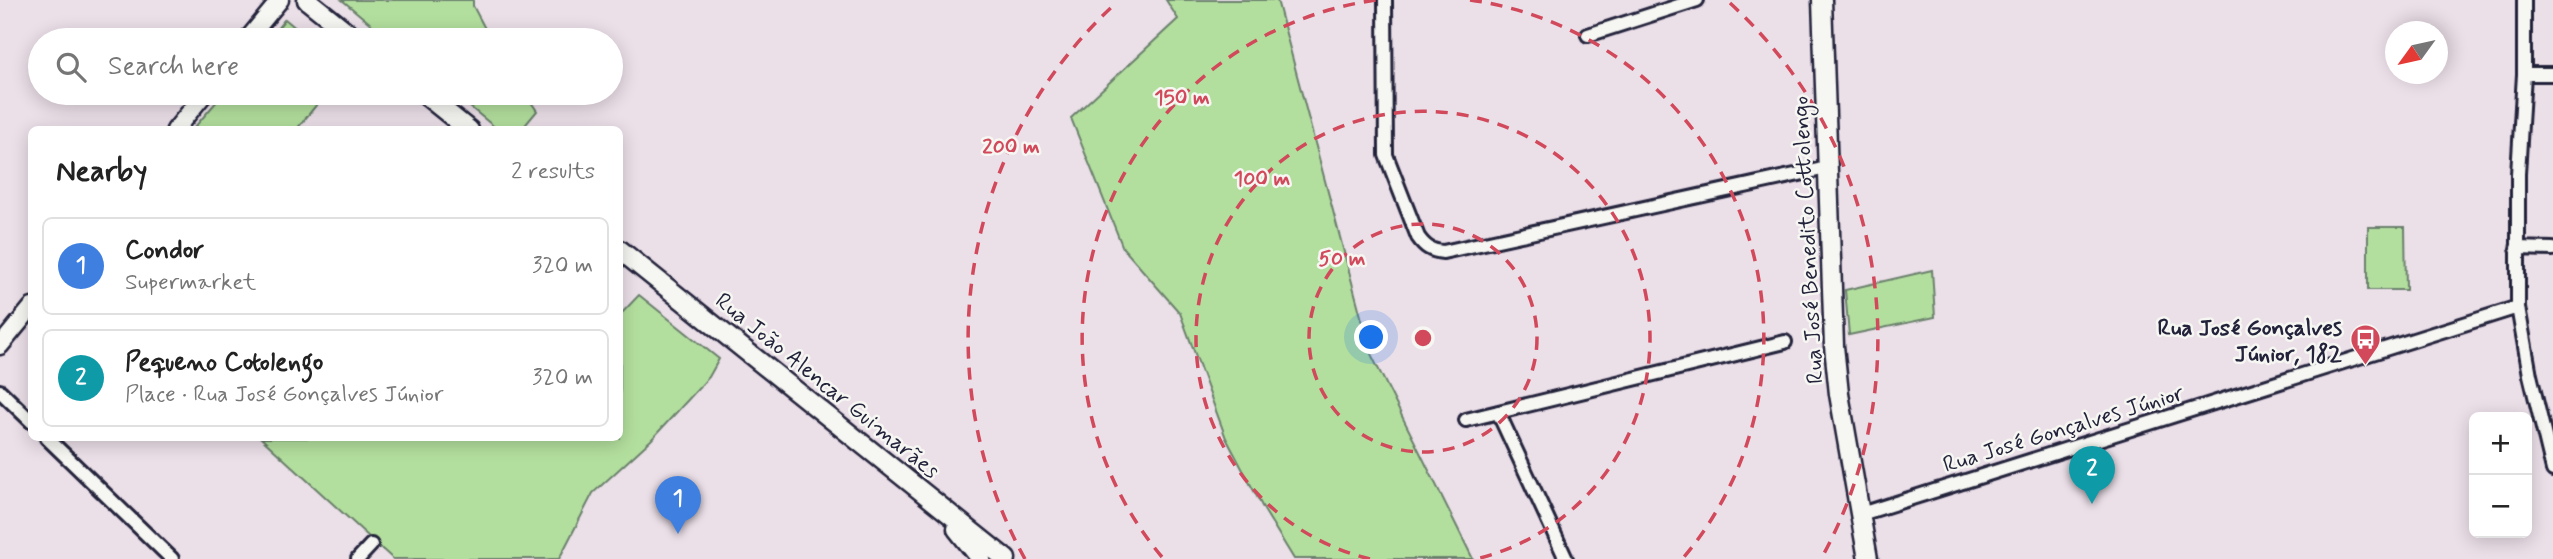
<!DOCTYPE html>
<html lang="en">
<head>
<meta charset="utf-8">
<style>
  :root { --surface:#fff; --page:#f6f6f6; --text:#222; --muted:#767676; --line:#e0e0e0; --accent:#d1495b }
  body { margin:0; font-family:Mynerve,sans-serif; background:var(--page); color:var(--text) }
  .controls { position:absolute; right:21px; bottom:21px; display:grid; overflow:hidden; border-radius:10px; box-shadow:0 4px 18px #0003 }
  .controls button { width:63px; height:63px; display:grid; place-items:center; padding:0; border:0; border-bottom:2px solid var(--line); background:var(--surface); color:var(--text); font:35px sans-serif }
  .compass { position:absolute; left:2385px; top:21px; width:63px; height:63px; border-radius:50%; background:var(--surface); box-shadow:0 4px 18px #0003; rotate:237deg }
  .you { position:absolute; left:1372px; top:338px; width:24px; height:24px; margin:-18px; border:5px solid #fff; border-radius:50%; background:#1a73e8; box-shadow:0 0 0 10px #1a73e833 }
  .badge { display:grid; place-items:center; width:46px; height:46px; border-radius:50%; background:var(--accent); color:#fff; font-size:23px; font-weight:700 }
  .pin { position:absolute; translate:-50% -58px; filter:drop-shadow(0 2px 4px #0008) }
  .pin::after { content:''; position:absolute; top:37px; width:24px; height:21px; background:inherit; clip-path:polygon(0 0,100% 0,50% 100%) }
  .list { margin:0; padding:0; list-style:none }
  h2 { display:flex; justify-content:space-between; align-items:center; height:91px; margin:0; padding:0 28px; font-size:30px }
  h2 small { font-size:23px; font-weight:400; color:var(--muted) }
  .list li { display:grid; grid-template-columns:46px 1fr auto; gap:21px; align-items:center; box-sizing:border-box; height:98px; margin:0 14px 14px; padding:0 14px; border:2px solid var(--line); border-radius:10px }
  .list b { display:block; font-size:26px; white-space:nowrap }
  .list p { margin:0; font-size:23px; white-space:nowrap; color:var(--muted) }
  .list em { font-size:23px; font-style:normal; color:var(--muted) }
  .icon { flex:none; width:38px; height:38px; fill:none; stroke:currentColor; stroke-width:2; stroke-linecap:round; stroke-linejoin:round }
  .map { position:relative; flex:none; width:2553px; height:559px; overflow:hidden }
  .search { position:absolute; background:var(--surface); box-shadow:0 4px 18px #0003; left:28px; top:28px; width:595px; height:77px; display:flex; align-items:center; gap:18px; box-sizing:border-box; padding:0 24px; border-radius:38px; color:var(--muted); font-size:26px }
  .panel { position:absolute; background:var(--surface); box-shadow:0 4px 18px #0003; left:28px; top:126px; width:595px; height:315px; border-radius:10px }
  .map>svg:first-child { display:block }
  .green { fill:#b3df9e; stroke:#6a806c; stroke-width:2 }
  .lines { fill:none; stroke-linecap:round; stroke-linejoin:round }
  .minor-casing { stroke:#22223b; stroke-width:18 }
  .tertiary-casing { stroke:#22223b; stroke-width:21 }
  .secondary-casing { stroke:#22223b; stroke-width:23 }
  .minor { stroke:#f6f6f2; stroke-width:12 }
  .tertiary { stroke:#f6f6f2; stroke-width:16 }
  .secondary { stroke:#f6f6f2; stroke-width:18 }
  .ring { fill:none; stroke:#d1495b; stroke-width:3.5; stroke-dasharray:12 9 }
  .labels { text-anchor:middle; stroke-width:5; stroke-linejoin:round; paint-order:stroke }
  .street-label { font-size:23px; fill:#22223b; stroke:#f6f6f2 }
  .poi-label { font-size:23px; font-weight:bold; fill:#22223b; stroke:#f6f6f2; text-anchor:end }
  .centre { fill:#d1495b; stroke:#f6f6f2; stroke-width:3.5 }
  .ring-label { font-size:21px; text-anchor:middle; font-weight:bold; fill:#d1495b; stroke:#f6f6f2; stroke-width:5; stroke-linejoin:round; paint-order:stroke }
</style>
</head>
<body>
<div class="map">
<svg width="2553" height="559" viewBox="0 0 2553 559">
  <rect width="100%" height="100%" fill="#ebdfe8"/>
  <filter id="ink" filterUnits="userSpaceOnUse"><feTurbulence type="fractalNoise" baseFrequency=".0143" numOctaves="2"/><feDisplacementMap in="SourceGraphic" scale="14" xChannelSelector="R" yChannelSelector="G"/><feConvolveMatrix kernelMatrix="1 2 1 2 8 2 1 2 1" color-interpolation-filters="sRGB"/></filter>
  <g filter="url(#ink)">
    <path class="green" d="M 342,0 L 473,0 L 473,6 L 491,40 L 390,40 Z
      M 1166,0 L 1277,0 L 1371,354 L 1473,559 L 1294,559 L 1264,510 L 1226,438 L 1180,313 L 1123,248 L 1071,118 L 1178,19 Z
      M 285,19 L 310,40 L 268,40 Z
      M 224,93 L 326,93 L 297,129 L 193,129 Z
      M 453,93 L 525,93 L 537,111 L 522,129 L 497,129 Z
      M 2368,227 L 2405,227 L 2406,290 L 2368,290 Z
      M 1932,270 L 1935,317 L 1849,335 L 1845,290 Z
      M 639,295 L 719,359 L 709,377 L 651,440 L 593,493 L 559,559 L 393,559 L 261,438 L 620,438 L 620,315 Z"/>
    <g class="lines">
      <defs>
        <path id="minor" d="M 1385,0 L 1386,155 L 1418,237 C 1425,247 1431,251 1443,252 L 1827,168
          M 2524,0 L 2524,74 L 2518,174 L 2518,307 L 2530,375 L 2553,470
          M 1588,35 L 1697,0
          M 2524,74 L 2553,74
          M 2517,248 L 2553,249
          M 0,391 L 32,422
          M 1498,412 L 1566,559
          M 1466,420 L 1785,342
          M 47,438 L 172,559
          M 1861,514 L 2518,307
          M 358,559 L 371,545"/>
        <path id="tertiary" d="M 247,40 L 280,0
          M 175,130 L 205,93
          M 0,346 L 32,307"/>
        <path id="secondary" d="M 307,0 L 357,40
          M 1822,0 L 1834,346 L 1839,394 L 1868,559
          M 423,93 L 469,130
          M 620,250 L 1006,559
          M 957,529 L 981,559"/>
      </defs>
      <use href="#minor" class="minor-casing"/>
      <use href="#tertiary" class="tertiary-casing"/>
      <use href="#secondary" class="secondary-casing"/>
      <use href="#minor" class="minor"/>
      <use href="#tertiary" class="tertiary"/>
      <use href="#secondary" class="secondary"/>
    </g>
  </g>
  <g class="ring">
    <circle cx="1423" cy="338" r="114"/>
    <path d="M1370 559A227 227 0 1 1 1476 559"/>
    <path d="M1162 557A341 341 0 0 1 1376 0M1470 0A341 341 0 0 1 1684 557"/>
    <path d="M1025 559A455 455 0 0 1 1116 3M1730 3A455 455 0 0 1 1821 559"/>
  </g>
  <defs>
    <symbol id="bus-pin" viewBox="-11 -11 22 30"><path d="M0 17L-7.5 6A9.5 9.5 0 1 1 7.5 6Z" fill="#d1495b" stroke="#f6f6f2"/><path d="M-5-6H5V4H4V6H2V4H-2V6H-4V4H-5ZM-3.5-4V0h7V-4ZM-3.5 1.2v1.5H-2V1.2ZM2 1.2v1.5H3.5V1.2Z" fill="#fff"/></symbol>
  </defs>
  <g fill-rule="evenodd">
    <use href="#bus-pin" x="2348" y="322" width="35" height="47"/>
  </g>
  <g class="labels">
    <g class="street-label">
      <text transform="translate(1807 240) rotate(-93)" y="8">Rua José Benedito Cottolengo</text>
      <text transform="translate(828 385) rotate(39)" y="8">Rua João Alencar Guimarães</text>
      <text transform="translate(2063 428) rotate(-17)" y="8">Rua José Gonçalves Júnior</text>
    </g>
    <g class="poi-label">
      <text x="2342" y="335">Rua José Gonçalves<tspan x="2342" dy="26">Júnior, 182</tspan></text>
    </g>
  </g>
  <circle cx="1423" cy="338" r="10" class="centre"/>
  <g class="ring-label">
    <text x="1182" y="104">150 m</text>
    <text x="1011" y="153">200 m</text>
    <text x="1262" y="185">100 m</text>
    <text x="1342" y="265">50 m</text>
  </g>
</svg>
<div class="controls">
<button>+</button>
<button>−</button>
</div>
<svg class="compass" viewBox="-18 -18 36 36"><path d="M0-13l5 13h-10z" fill="#e53935"/><path d="M0 13l5-13h-10z" fill="#767676"/></svg>
<div class="you"></div>
<div class="pin badge" style="left:678px;top:534px;background:#3f7fe0">1</div>
<div class="pin badge" style="left:2092px;top:504px;background:#0f9aa8">2</div>
<div class="search"><svg class="icon" aria-label="search" viewBox="0 0 24 24"><circle cx="10" cy="10" r="6"/><path d="M15 15l6 6"/></svg>Search here</div>
<section class="panel">
<h2>Nearby<small>2 results</small></h2>
<ul class="list">
<li><span class="badge" style="background:#3f7fe0">1</span><div><b>Condor</b><p>Supermarket</p></div><em>320 m</em></li>
<li><span class="badge" style="background:#0f9aa8">2</span><div><b>Pequeno Cotolengo</b><p>Place · Rua José Gonçalves Júnior</p></div><em>320 m</em></li>
</ul>
</section>
</div>
</body>
</html>
